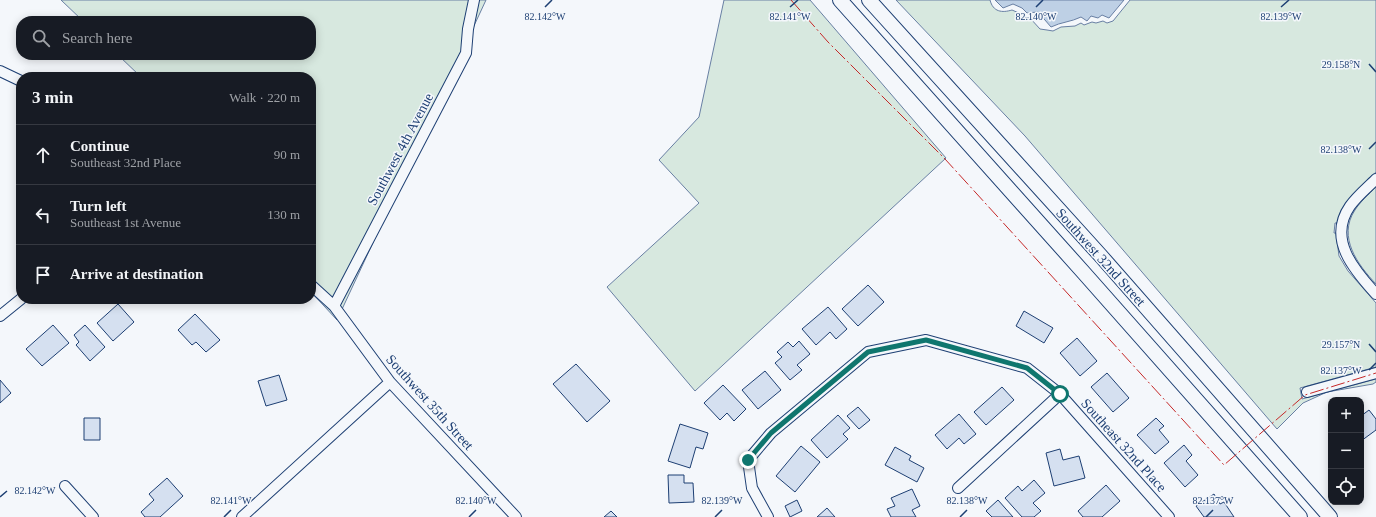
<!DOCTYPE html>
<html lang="en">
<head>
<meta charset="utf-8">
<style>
  :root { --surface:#171b24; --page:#20242c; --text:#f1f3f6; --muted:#9ea1a6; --line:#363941 }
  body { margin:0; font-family:Georgia,serif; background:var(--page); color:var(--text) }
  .controls { position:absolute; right:12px; bottom:12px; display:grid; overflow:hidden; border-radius:8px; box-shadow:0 2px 10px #0003 }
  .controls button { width:36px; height:36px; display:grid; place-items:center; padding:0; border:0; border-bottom:1px solid var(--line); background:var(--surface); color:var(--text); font:20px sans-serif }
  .stop { position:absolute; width:12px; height:12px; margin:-9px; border:3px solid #0f766e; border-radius:50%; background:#fff }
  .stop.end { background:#0f766e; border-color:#fff; box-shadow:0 1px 4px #0008 }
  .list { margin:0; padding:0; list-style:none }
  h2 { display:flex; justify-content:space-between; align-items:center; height:52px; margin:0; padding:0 16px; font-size:17px }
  h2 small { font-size:13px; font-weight:400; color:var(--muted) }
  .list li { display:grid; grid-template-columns:26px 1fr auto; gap:12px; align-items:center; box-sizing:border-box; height:60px; padding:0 16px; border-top:1px solid var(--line) }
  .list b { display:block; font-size:15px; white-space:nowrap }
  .list p { margin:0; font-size:13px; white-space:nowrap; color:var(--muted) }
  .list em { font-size:13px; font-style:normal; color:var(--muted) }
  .icon { flex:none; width:22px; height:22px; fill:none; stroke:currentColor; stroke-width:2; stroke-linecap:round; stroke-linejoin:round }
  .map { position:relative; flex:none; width:1376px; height:517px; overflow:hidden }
  .search { position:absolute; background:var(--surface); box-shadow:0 2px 10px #0003; left:16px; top:16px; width:300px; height:44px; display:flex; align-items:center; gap:10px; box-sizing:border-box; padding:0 14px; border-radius:16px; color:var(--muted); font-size:15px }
  .panel { position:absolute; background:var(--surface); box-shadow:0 2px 10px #0003; left:16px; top:72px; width:300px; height:232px; border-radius:16px }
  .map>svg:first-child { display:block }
  .green { fill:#d7e8df; stroke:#687fa3 }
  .water { fill:#bed0e5; stroke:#687fa3 }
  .building { fill:#d5e0f0; stroke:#1d3f73 }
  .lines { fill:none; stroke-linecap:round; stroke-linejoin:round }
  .minor-casing { stroke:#1d3f73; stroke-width:12 }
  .secondary-casing { stroke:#1d3f73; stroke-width:16 }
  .minor { stroke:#f4f7fb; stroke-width:10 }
  .secondary { stroke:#f4f7fb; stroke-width:14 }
  .power { stroke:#c62828; stroke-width:1; stroke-dasharray:14 3 2 3; stroke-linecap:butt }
  .route { stroke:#0f766e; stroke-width:5 }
  .ticks { fill:none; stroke:#1d3f73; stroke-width:1.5 }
  .labels { text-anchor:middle; stroke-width:3; stroke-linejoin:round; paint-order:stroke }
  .street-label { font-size:14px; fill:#1d3f73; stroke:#f4f7fb }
  .ticks-label { font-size:10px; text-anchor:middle; fill:#1d3f73; stroke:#f4f7fb; stroke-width:3; stroke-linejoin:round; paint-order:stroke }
</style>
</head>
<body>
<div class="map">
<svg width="1376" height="517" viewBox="0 0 1376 517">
  <rect width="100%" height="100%" fill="#f4f7fb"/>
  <path class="green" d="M 61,0 L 486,0 L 337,320 L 311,292 L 311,77 L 141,77 L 118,55 L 311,55 L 311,21 L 83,21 Z
    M 724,0 L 810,0 L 946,158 L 695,391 L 607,287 L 699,203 L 659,160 L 699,117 Z
    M 896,0 L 990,0 C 993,12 1002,13 1012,10 L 1019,13 L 1023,17 L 1030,18 L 1040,29 L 1047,30 L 1053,31 L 1061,27 L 1075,26 L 1081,23 L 1084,25 L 1092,22 L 1096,23 L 1103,21 L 1107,23 L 1113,21 L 1130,0 L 1376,0 L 1376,172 C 1360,187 1343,201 1337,223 L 1335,223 L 1334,233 L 1336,233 L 1339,256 L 1348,271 L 1376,303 L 1376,367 L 1300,388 L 1302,399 L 1376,379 L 1376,382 L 1373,384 L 1327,392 L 1303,403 L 1277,429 L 1025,136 Z
    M 1376,187 L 1376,284 C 1358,265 1337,237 1355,210 C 1360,202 1369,194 1376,187 Z"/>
  <path class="water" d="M 995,0 L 1124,0 L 1109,18 L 1102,15 L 1098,18 L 1091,16 L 1087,21 L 1081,17 C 1071,22 1061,22 1051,27 L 1038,12 L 1027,13 L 1022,8 L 1013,4 L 1003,8 Z"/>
  <path class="building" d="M 868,285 L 884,302 L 858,326 L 842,309 Z
    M 118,304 L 134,322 L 113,341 L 97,323 Z
    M 828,307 L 847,329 L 836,339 L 830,332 L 816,345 L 802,329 Z
    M 1024,311 L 1053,328 L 1044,343 L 1016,326 Z
    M 195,314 L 220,340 L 206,352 L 196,342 L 192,345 L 178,330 Z
    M 53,325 L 69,343 L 42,366 L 26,349 Z
    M 85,325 L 105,347 L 90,361 L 76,345 L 79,342 L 74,335 Z
    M 1077,338 L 1097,361 L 1080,376 L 1060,353 Z
    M 799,341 L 810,354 L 797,365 L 802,370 L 790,380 L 775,363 L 782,357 L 777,352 L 788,342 L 793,347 Z
    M 576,364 L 610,401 L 587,422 L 553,384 Z
    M 765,371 L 781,390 L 758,409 L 742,390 Z
    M 1107,373 L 1129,398 L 1113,412 L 1091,387 Z
    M 279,375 L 287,400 L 266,406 L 258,381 Z
    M 0,380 L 11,393 L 0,403 Z
    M 723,385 L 746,409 L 734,421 L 727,413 L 720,420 L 704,403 Z
    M 1002,387 L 1014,400 L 986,425 L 974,412 Z
    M 858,407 L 870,420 L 859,429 L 847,416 Z
    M 1369,410 L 1376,419 L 1376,430 L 1361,441 L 1361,416 Z
    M 959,414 L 976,434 L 964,444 L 959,438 L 947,449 L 935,435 Z
    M 838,415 L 850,428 L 843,434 L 848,439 L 827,458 L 811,440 Z
    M 84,418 L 100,418 L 100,440 L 84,440 Z
    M 1156,418 L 1164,426 L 1159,430 L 1169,442 L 1155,454 L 1137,435 Z
    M 680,424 L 708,433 L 703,449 L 696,447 L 690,468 L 668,461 Z
    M 1184,445 L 1192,455 L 1186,461 L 1198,475 L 1185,487 L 1164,463 Z
    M 801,446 L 820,462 L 795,492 L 776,476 Z
    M 895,447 L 911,456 L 909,460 L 924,468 L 917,482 L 885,465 Z
    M 1060,449 L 1063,460 L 1079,456 L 1085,478 L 1054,486 L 1046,453 Z
    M 668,475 L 684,475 L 684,483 L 693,483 L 694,502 L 669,503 Z
    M 167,478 L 183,496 L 160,517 L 145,517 L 141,512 L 154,500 L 149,494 Z
    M 1034,480 L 1045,493 L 1033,503 L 1041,511 L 1034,517 L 1022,517 L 1005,498 L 1018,486 L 1022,491 Z
    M 1106,485 L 1120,501 L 1102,517 L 1083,517 L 1078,511 Z
    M 912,489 L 920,506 L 912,510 L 916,517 L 891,517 L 887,509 L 895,506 L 891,498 Z
    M 1214,494 L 1220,504 L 1224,502 L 1234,517 L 1204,517 L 1196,506 Z
    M 797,500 L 802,511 L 790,517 L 785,506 Z
    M 998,500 L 1013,517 L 992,517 L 986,511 Z
    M 827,508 L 835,517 L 817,517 Z
    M 611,511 L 617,517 L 604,517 Z"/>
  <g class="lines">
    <defs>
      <path id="minor" d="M 0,71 L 21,81
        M 1376,179 C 1367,188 1357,196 1350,206 C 1327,239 1354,270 1376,294
        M 311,285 L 334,306 L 390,382 L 516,517
        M 334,306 L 466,53 L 468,29 L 474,0
        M 0,316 L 21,299
        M 1307,392 L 1376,373
        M 65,486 L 93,517
        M 958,488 L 1060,394
        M 242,517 L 390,382
        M 768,517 L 752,488 L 748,460 L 771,433 L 868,352 L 926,340 L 1027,368 L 1060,394 L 1169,517"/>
      <path id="secondary" d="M 840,0 L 1084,273 L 1300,517
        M 869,0 L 1100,255 L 1330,517"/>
    </defs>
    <use href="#minor" class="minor-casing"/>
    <use href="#secondary" class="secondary-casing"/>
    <use href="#minor" class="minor"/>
    <use href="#secondary" class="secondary"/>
    <path class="power" d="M 791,0 L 828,42 L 945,159 L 1224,465 L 1305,395 L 1376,373"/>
  </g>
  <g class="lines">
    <path class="route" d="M 748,460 L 771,433 L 868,352 L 926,340 L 1027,368 L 1060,394"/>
  </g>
  <path class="ticks" d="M 545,7 L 552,0M 790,7 L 798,0M 1036,7 L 1043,0M 1281,7 L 1289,0M 1369,64 L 1376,72M 1369,149 L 1376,142M 1369,344 L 1376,352M 1369,370 L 1376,363M 0,497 L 7,491M 224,517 L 231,510M 469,517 L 476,510M 715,517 L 722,510M 960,517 L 967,510M 1206,517 L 1213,510"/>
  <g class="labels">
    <g class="street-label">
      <text transform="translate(400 149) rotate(-62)" y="5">Southwest 4th Avenue</text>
      <text transform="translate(1101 257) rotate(48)" y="5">Southwest 32nd Street</text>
      <text transform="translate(430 402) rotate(48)" y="5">Southwest 35th Street</text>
      <text transform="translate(1124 445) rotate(48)" y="5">Southeast 32nd Place</text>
    </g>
  </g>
  <g class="ticks-label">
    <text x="545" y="20">82.142°W</text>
    <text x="790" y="20">82.141°W</text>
    <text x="1036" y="20">82.140°W</text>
    <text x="1281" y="20">82.139°W</text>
    <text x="1341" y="68">29.158°N</text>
    <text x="1341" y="153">82.138°W</text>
    <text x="1341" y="348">29.157°N</text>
    <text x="1341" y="374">82.137°W</text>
    <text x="35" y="494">82.142°W</text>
    <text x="231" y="504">82.141°W</text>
    <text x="476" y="504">82.140°W</text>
    <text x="722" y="504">82.139°W</text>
    <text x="967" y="504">82.138°W</text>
    <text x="1213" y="504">82.137°W</text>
  </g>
</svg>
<div class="controls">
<button>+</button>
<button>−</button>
<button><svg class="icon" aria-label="locate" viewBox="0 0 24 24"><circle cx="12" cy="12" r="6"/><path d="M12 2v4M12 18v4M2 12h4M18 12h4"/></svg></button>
</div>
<div class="stop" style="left:1060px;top:394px"></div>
<div class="stop end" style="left:748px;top:460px"></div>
<div class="search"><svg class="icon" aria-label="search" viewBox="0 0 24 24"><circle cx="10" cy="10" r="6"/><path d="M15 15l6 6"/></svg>Search here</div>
<section class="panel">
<h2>3 min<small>Walk · 220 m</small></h2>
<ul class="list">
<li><svg class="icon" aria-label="ahead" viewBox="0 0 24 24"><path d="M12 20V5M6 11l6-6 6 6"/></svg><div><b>Continue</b><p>Southeast 32nd Place</p></div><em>90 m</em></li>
<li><svg class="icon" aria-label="left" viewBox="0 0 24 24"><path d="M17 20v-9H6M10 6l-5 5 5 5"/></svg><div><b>Turn left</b><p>Southeast 1st Avenue</p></div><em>130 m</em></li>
<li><svg class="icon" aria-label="arrive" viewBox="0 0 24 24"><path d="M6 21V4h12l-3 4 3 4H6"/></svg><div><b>Arrive at destination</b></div></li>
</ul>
</section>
</div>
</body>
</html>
